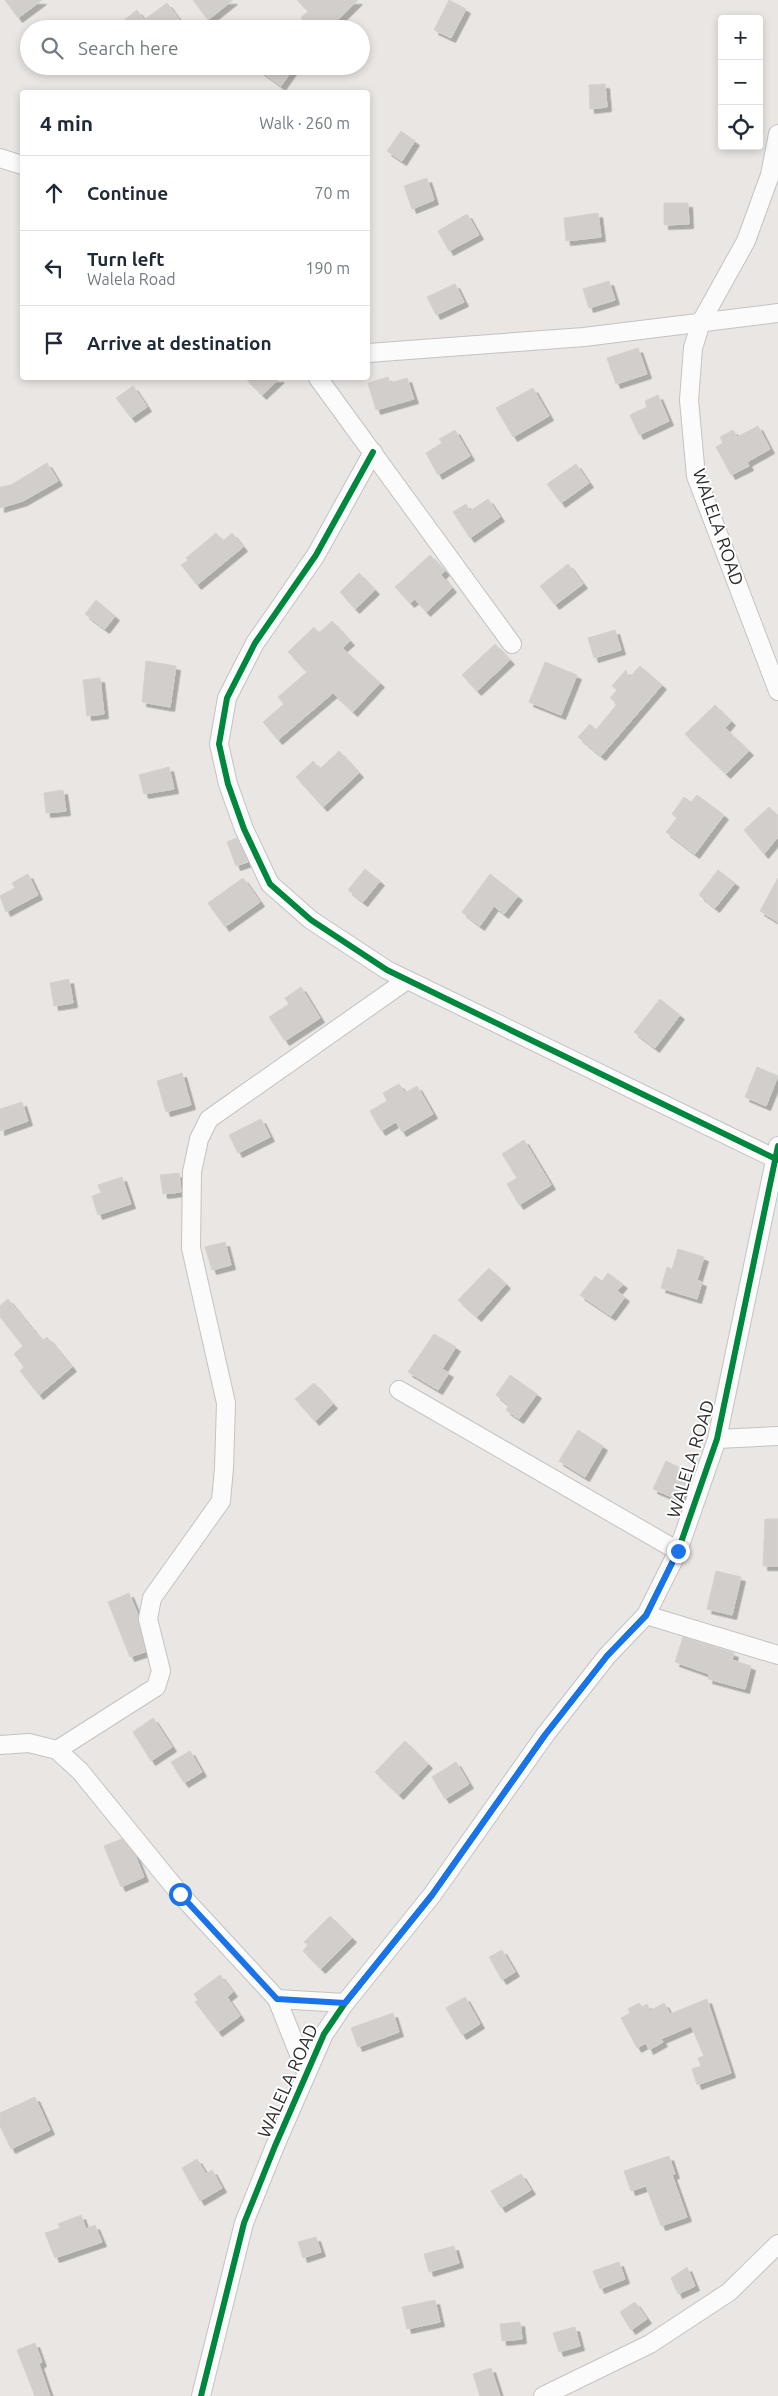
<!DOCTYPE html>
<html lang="en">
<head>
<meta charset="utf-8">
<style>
  :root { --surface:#fff; --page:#f2f2f3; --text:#1f2937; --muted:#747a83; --line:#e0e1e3 }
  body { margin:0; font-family:Ubuntu,sans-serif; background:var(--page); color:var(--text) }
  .controls { position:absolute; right:15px; top:15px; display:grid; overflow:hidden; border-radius:5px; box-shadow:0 2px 8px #0003 }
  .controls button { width:45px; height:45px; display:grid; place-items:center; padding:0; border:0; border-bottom:1px solid var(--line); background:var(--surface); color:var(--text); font:25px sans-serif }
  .stop { position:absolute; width:15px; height:15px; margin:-11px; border:4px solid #1a73e8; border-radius:50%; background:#fff }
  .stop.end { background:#1a73e8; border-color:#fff; box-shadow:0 1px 5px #0008 }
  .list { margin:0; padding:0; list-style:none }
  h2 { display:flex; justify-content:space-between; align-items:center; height:65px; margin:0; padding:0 20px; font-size:21px }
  h2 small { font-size:16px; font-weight:400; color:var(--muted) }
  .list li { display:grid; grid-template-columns:32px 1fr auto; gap:15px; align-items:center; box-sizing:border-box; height:75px; padding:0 20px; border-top:1px solid var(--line) }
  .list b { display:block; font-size:19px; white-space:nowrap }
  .list p { margin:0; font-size:16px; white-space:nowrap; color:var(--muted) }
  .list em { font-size:16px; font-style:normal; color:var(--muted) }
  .icon { flex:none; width:28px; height:28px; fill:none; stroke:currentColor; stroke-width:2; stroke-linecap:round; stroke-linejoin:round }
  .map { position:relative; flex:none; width:778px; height:2396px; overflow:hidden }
  .search { position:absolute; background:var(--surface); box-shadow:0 2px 8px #0003; left:20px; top:20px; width:350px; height:55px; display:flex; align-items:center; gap:12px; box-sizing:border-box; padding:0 18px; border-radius:28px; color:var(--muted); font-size:19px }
  .panel { position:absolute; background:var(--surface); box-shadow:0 2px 8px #0003; left:20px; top:90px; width:350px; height:290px; border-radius:5px }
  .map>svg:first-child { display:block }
  .building { fill:#d1cecc; stroke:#d4d2cf; filter:url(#shadow) }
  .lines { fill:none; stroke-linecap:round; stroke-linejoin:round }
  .minor-casing { stroke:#c4c3c3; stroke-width:20 }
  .minor { stroke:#fcfbfb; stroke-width:18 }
  .cycleway-casing { stroke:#fff; stroke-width:9 }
  .cycleway { stroke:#00873e; stroke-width:6 }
  .route { stroke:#1a73e8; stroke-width:6 }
  .labels { text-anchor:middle; stroke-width:4; stroke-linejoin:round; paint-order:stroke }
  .street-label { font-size:18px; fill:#2c2c2c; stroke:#fff }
</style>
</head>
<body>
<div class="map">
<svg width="778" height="2396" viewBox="0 0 778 2396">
  <defs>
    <filter id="shadow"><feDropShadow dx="4.5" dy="4.5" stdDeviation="0" flood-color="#0004"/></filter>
  </defs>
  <rect width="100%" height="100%" fill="#e9e6e3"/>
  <path class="building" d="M 5,0 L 42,0 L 18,18 Z
    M 193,0 L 233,0 L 208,20 Z
    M 297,0 L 358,0 L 329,29 L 311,29 L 301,18 L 308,11 Z
    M 449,0 L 466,9 L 451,38 L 434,30 Z
    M 167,3 L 186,29 L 113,29 L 137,10 L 144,20 Z
    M 254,66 L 295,66 L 281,86 Z
    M 605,84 L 607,107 L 590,109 L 589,85 Z
    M 401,131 L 415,141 L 402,161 L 387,151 Z
    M 427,178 L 434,200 L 412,209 L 404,186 Z
    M 664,203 L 688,203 L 689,224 L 664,225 Z
    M 598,213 L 601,237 L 566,241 L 564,218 Z
    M 467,214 L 479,235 L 449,251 L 438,231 Z
    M 609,281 L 615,300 L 589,308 L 583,289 Z
    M 455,284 L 464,302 L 436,315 L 427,297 Z
    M 638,348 L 647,374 L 616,384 L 607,358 Z
    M 388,377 L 390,383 L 407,378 L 414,399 L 376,410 L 368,383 Z
    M 245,378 L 280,378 L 262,395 Z
    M 133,386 L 147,407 L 131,418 L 116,398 Z
    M 533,388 L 549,416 L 513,437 L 496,408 Z
    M 658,395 L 669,421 L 639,435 L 630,415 L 647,407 L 645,401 Z
    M 758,426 L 770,449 L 747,462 L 749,466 L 731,475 L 716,447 L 723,443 L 720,437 L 733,430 L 737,437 Z
    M 455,430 L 470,456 L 438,475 L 426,453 L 442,443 L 439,439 Z
    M 47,463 L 58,481 L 23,501 L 0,508 L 0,487 L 11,485 Z
    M 576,464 L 589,483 L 561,503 L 547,484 Z
    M 488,499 L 500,517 L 470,538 L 453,512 L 466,504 L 470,511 Z
    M 216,533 L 223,541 L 232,533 L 243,547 L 197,585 L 181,565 L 188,560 L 186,558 Z
    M 430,555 L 445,571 L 441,575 L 452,588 L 426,612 L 415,599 L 410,603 L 395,587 Z
    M 568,564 L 583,584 L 555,605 L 540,586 Z
    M 359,573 L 375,590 L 355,609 L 340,592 Z
    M 96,600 L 115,616 L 105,629 L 85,614 Z
    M 332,621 L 350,641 L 342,648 L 380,683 L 353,712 L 333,693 L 278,740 L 263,722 L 284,704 L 278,697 L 307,672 L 288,652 L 314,627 L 319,633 Z
    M 615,630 L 621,650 L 594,658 L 588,638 Z
    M 495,644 L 510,660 L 477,691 L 462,675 Z
    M 146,661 L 176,666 L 170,707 L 142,702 Z
    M 545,662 L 577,675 L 561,715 L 529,702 Z
    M 640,666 L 662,685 L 601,756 L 578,737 L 590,724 L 596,730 L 617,704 L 610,698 L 617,690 L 612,686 L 626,670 L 629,678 Z
    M 100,678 L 104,714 L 87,716 L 83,680 Z
    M 715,705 L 731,721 L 725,728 L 749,751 L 726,774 L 685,734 Z
    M 339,751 L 359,773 L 323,807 L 296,777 L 313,761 L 320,769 Z
    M 169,767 L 174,789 L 144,794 L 139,775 Z
    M 63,790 L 66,811 L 46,813 L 44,793 Z
    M 697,795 L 724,815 L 695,854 L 666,832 L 677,818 L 672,814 L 684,797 L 691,802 Z
    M 769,807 L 778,816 L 778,837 L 764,854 L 744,830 Z
    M 237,838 L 248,862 L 236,866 L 227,842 Z
    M 365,869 L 380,881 L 363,902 L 348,890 Z
    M 718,870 L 735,883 L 715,908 L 699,895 Z
    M 28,874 L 38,895 L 6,912 L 0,896 L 15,888 L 12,883 Z
    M 490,874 L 518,896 L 504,914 L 494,906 L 480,926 L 462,912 Z
    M 243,878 L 260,902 L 225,927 L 208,903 Z
    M 778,878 L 778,922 L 760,911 Z
    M 69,979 L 73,1003 L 54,1006 L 50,983 Z
    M 301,987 L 320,1018 L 285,1041 L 269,1017 L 289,1004 L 285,998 Z
    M 660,999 L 680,1015 L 655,1048 L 634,1032 Z
    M 757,1067 L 778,1076 L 766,1106 L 745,1097 Z
    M 182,1073 L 191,1105 L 166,1112 L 157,1081 Z
    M 399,1084 L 405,1093 L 417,1086 L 433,1114 L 402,1132 L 396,1122 L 381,1131 L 370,1111 L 387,1101 L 383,1093 Z
    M 22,1102 L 28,1121 L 0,1131 L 0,1109 Z
    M 261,1119 L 270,1137 L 238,1153 L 229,1135 Z
    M 524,1140 L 551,1185 L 519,1205 L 507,1184 L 517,1178 L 502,1154 Z
    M 179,1173 L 181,1192 L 163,1194 L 160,1175 Z
    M 122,1177 L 131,1204 L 98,1215 L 92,1196 L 101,1193 L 98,1185 Z
    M 225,1242 L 231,1265 L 212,1270 L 205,1247 Z
    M 678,1249 L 704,1257 L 697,1280 L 702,1282 L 697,1299 L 661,1288 L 667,1267 L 672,1269 Z
    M 489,1268 L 506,1284 L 477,1317 L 458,1300 Z
    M 608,1273 L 623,1284 L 617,1291 L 625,1297 L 611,1316 L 580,1295 L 595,1276 L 602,1281 Z
    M 8,1299 L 42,1341 L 47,1337 L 72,1367 L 39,1395 L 20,1371 L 24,1367 L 14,1354 L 23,1346 L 0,1317 L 0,1306 Z
    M 434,1334 L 456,1347 L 442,1369 L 449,1373 L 438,1390 L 408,1372 Z
    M 510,1375 L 537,1394 L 519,1419 L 506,1410 L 509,1405 L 496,1395 Z
    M 314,1383 L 333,1404 L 315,1421 L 295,1399 Z
    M 578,1430 L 603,1446 L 585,1477 L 559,1461 Z
    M 666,1461 L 685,1470 L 680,1482 L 686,1484 L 679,1500 L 653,1489 Z
    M 765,1519 L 778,1519 L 778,1566 L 763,1566 Z
    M 716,1571 L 741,1577 L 732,1615 L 707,1609 Z
    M 129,1593 L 138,1615 L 145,1652 L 130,1657 L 108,1602 Z
    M 683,1637 L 734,1653 L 732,1660 L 751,1666 L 745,1689 L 708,1679 L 709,1674 L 675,1662 Z
    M 153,1718 L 172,1747 L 151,1761 L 133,1732 Z
    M 405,1741 L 428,1764 L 399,1795 L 375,1772 Z
    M 190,1751 L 202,1772 L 184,1783 L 171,1762 Z
    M 456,1762 L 469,1784 L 445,1799 L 432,1777 Z
    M 122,1839 L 135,1855 L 144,1877 L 121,1887 L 104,1846 Z
    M 330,1916 L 352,1938 L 321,1969 L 303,1951 L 308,1945 L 304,1942 Z
    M 502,1950 L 515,1972 L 502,1980 L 489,1957 Z
    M 220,1975 L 233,1992 L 227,1997 L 240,2016 L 218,2032 L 195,2002 L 198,2000 L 194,1994 Z
    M 465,1997 L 480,2024 L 462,2035 L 446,2008 Z
    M 707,1999 L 731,2073 L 697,2085 L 692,2069 L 701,2066 L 698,2058 L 704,2056 L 691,2026 L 661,2039 L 663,2042 L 649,2050 L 646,2043 L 637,2048 L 621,2018 L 630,2013 L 628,2009 L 639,2003 L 642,2007 L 647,2004 L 650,2011 L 664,2003 L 670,2014 Z
    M 393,2013 L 399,2032 L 358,2047 L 351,2028 Z
    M 35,2097 L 50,2130 L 11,2149 L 0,2126 L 0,2113 Z
    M 669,2156 L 675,2174 L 672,2175 L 687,2217 L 661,2226 L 646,2186 L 631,2191 L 624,2171 Z
    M 197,2159 L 206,2174 L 212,2170 L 222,2188 L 200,2201 L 182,2168 Z
    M 521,2174 L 531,2190 L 501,2208 L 491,2191 Z
    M 81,2215 L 86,2229 L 95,2225 L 102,2242 L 55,2258 L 45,2233 L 60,2228 L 58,2224 Z
    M 316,2237 L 321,2252 L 303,2258 L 298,2242 Z
    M 454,2246 L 459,2263 L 429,2272 L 424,2254 Z
    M 619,2262 L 625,2279 L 600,2289 L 593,2271 Z
    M 687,2267 L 695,2286 L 678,2294 L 671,2278 Z
    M 435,2300 L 440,2322 L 407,2329 L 402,2307 Z
    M 635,2302 L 647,2319 L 631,2330 L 620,2312 Z
    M 520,2322 L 522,2339 L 502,2341 L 500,2324 Z
    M 575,2327 L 580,2346 L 559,2352 L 553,2333 Z
    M 35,2343 L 42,2362 L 39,2364 L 50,2396 L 35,2396 L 17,2350 Z
    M 491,2368 L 500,2396 L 480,2396 L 473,2374 Z"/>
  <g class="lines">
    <defs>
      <path id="minor" d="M 778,134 L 770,175 L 746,241 L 701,322 L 693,348 L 689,400 L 696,476 L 778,691
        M 0,158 L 22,165
        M 368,353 L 584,337 L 778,313
        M 318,378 L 512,644
        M 373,452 L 316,555 L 255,643 L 227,698 L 219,744 L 228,784 L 244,829 L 270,884 L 311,920 L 387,970 L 778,1160
        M 399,1390 L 678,1551
        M 717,1439 L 778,1436
        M 646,1615 L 778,1655
        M 0,1745 L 29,1743 L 57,1750 L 80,1771 L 180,1894 L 277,1999 L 306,2072
        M 57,1750 L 156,1687 L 161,1671 L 148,1619 L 152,1598 L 221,1501 L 224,1468 L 226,1403 L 191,1248 L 192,1172 L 199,1139 L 209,1119 L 407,980
        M 277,1999 L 345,2003
        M 201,2396 L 244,2223 L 275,2146 L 324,2034 L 345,2003 L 432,1895 L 545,1735 L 607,1656 L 646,1615 L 678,1551 L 717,1439 L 778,1146
        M 543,2396 L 650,2344 L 729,2292 L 778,2244"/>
    </defs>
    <use href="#minor" class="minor-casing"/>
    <use href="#minor" class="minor"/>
    <defs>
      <path id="cycleway" d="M 373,452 L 316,555 L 255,643 L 227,698 L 219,744 L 228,784 L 244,829 L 270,884 L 311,920 L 387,970 L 778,1160
        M 201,2396 L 244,2223 L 275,2146 L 324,2034 L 345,2003 L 432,1895 L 545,1735 L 607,1656 L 646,1615 L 678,1551 L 717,1439 L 778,1146"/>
    </defs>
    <use href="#cycleway" class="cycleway-casing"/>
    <use href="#cycleway" class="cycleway"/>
  </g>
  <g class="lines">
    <path class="route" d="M 180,1894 L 277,1999 L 345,2003 L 432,1895 L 545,1735 L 607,1656 L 646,1616 L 678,1551"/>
  </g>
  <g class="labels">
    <g class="street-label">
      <text transform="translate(718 527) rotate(71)" y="6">WALELA ROAD</text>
      <text transform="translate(691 1459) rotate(-73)" y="6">WALELA ROAD</text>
      <text transform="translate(288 2081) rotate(-66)" y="6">WALELA ROAD</text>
    </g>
  </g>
</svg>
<div class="controls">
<button>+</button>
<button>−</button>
<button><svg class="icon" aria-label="locate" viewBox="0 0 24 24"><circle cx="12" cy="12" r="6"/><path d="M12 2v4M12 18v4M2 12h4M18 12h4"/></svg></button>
</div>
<div class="stop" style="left:180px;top:1894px"></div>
<div class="stop end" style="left:678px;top:1551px"></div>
<div class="search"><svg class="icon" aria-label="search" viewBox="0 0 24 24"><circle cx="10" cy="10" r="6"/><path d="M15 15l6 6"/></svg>Search here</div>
<section class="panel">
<h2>4 min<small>Walk · 260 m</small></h2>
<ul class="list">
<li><svg class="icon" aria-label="ahead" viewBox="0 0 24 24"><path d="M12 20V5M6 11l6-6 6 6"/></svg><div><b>Continue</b></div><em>70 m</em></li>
<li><svg class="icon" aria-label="left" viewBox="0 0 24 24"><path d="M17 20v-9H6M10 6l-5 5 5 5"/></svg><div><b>Turn left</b><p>Walela Road</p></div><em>190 m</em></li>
<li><svg class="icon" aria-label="arrive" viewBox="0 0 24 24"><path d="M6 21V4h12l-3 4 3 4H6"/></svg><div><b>Arrive at destination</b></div></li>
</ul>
</section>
</div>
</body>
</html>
